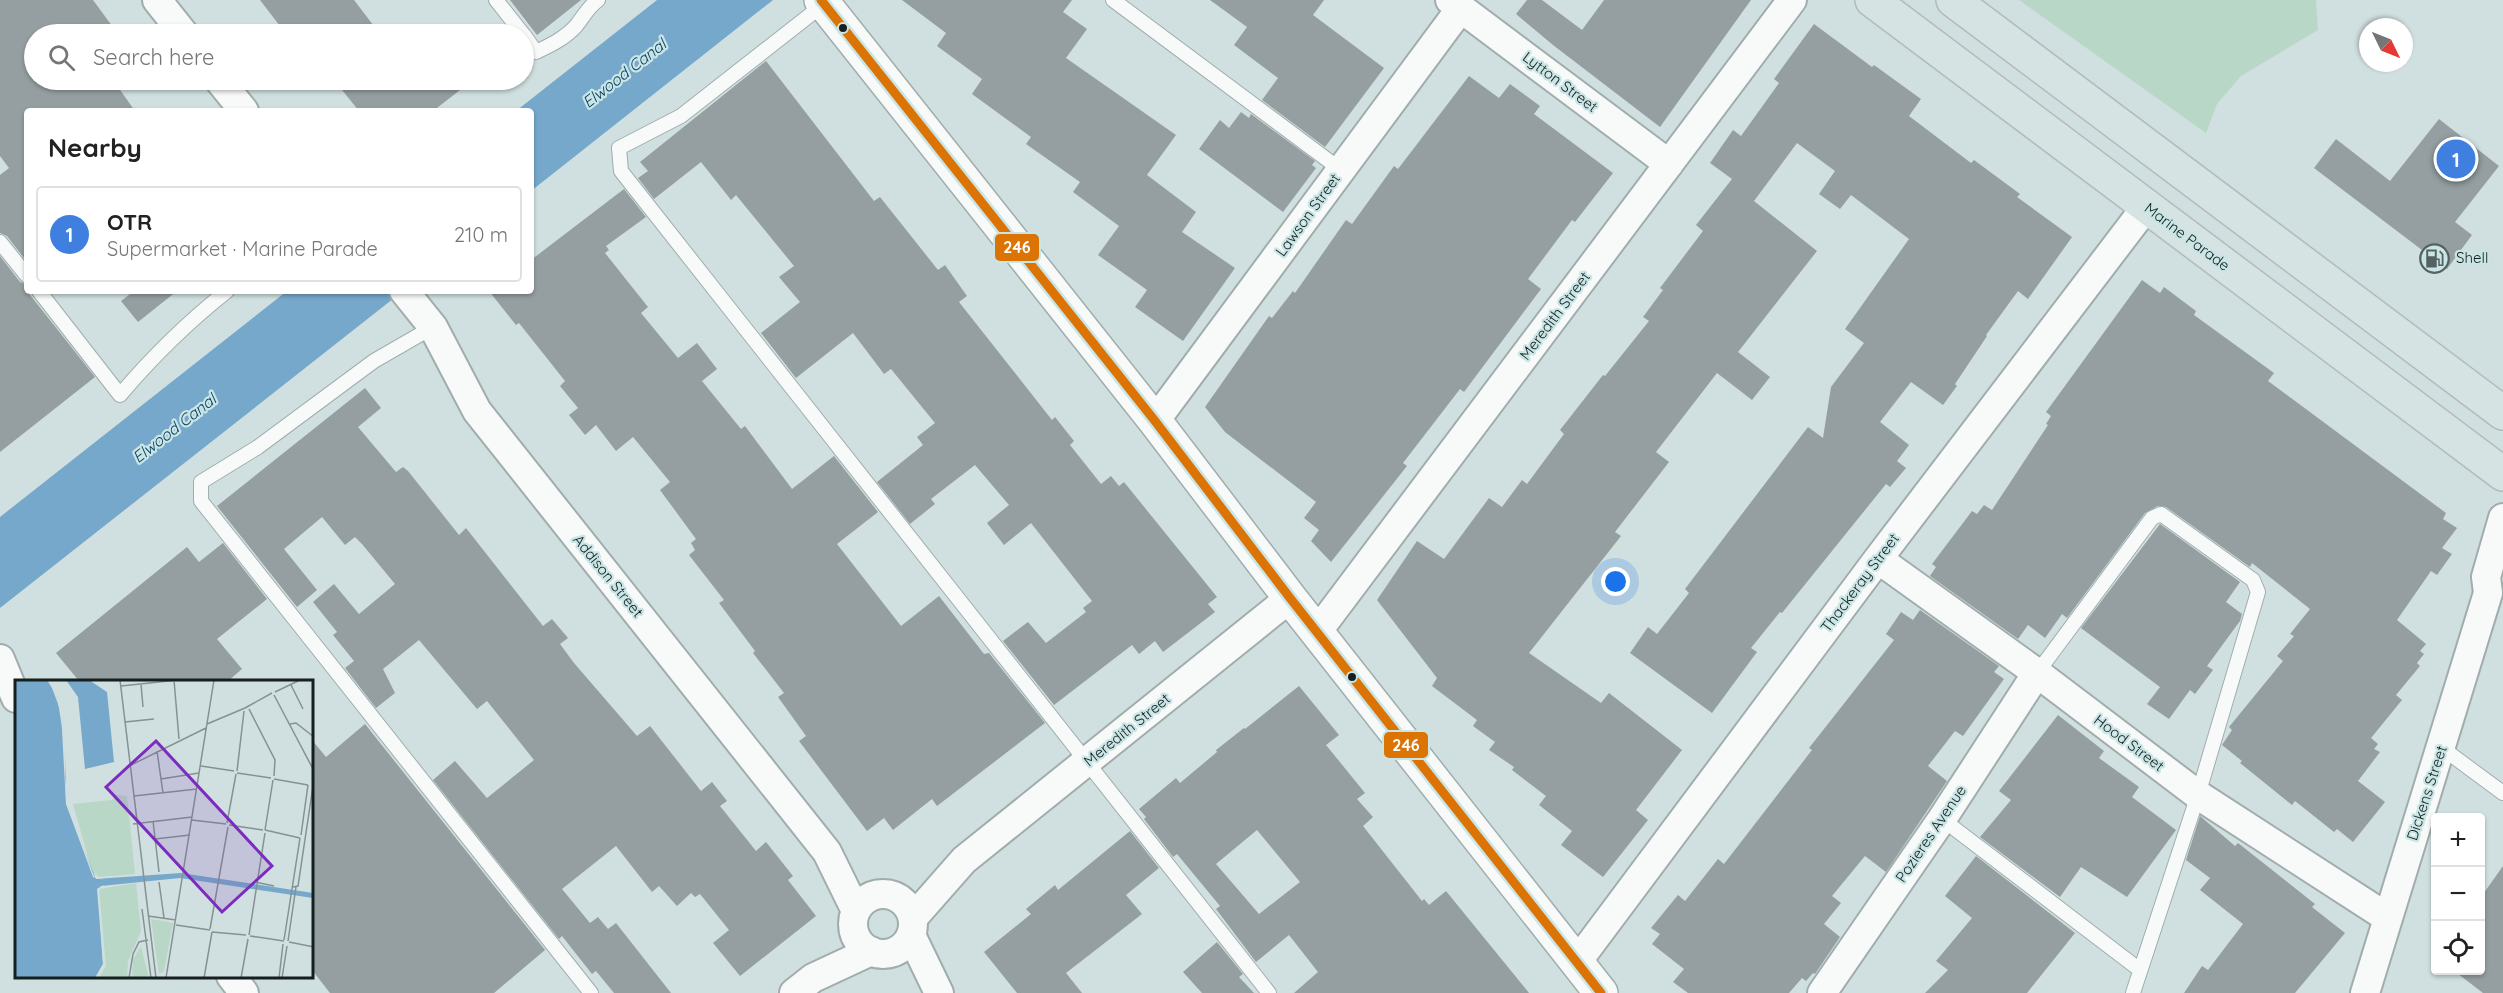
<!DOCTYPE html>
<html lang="en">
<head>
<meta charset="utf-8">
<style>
  :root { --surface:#fff; --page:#f2f2f2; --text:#222; --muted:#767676; --line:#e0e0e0; --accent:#d93025 }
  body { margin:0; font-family:Quicksand,sans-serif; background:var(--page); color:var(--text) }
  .controls { position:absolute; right:18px; bottom:18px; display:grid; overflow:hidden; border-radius:6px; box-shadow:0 2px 4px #0004 }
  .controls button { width:54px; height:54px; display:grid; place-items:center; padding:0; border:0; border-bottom:2px solid var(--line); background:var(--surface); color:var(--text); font:30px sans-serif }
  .compass { position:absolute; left:2359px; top:18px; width:54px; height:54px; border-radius:50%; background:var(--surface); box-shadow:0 2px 4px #0004; rotate:133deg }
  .you { position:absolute; left:1616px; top:582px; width:21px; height:21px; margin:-15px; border:4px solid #fff; border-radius:50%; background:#1a73e8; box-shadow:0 0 0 9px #1a73e833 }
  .badge { display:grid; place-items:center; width:39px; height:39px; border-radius:50%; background:var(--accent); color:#fff; font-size:20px; font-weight:700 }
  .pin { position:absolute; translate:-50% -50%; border:3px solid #fff; box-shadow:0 2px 6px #0006 }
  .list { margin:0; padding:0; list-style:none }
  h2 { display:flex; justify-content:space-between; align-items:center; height:78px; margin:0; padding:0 24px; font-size:26px }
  h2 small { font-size:20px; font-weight:400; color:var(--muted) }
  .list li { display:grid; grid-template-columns:39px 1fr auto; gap:18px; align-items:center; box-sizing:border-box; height:96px; margin:0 12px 12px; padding:0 12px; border:2px solid var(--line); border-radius:6px }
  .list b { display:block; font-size:22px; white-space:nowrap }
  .list p { margin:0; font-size:20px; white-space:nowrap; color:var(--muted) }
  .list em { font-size:20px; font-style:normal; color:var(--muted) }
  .icon { flex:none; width:33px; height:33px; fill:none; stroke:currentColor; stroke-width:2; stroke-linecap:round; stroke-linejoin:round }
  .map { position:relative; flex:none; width:2503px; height:993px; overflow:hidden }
  .search { position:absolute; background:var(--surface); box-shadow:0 2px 4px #0004; left:24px; top:24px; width:510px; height:66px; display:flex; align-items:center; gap:15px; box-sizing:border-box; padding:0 21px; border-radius:33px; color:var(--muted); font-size:22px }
  .panel { position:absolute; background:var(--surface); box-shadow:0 2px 4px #0004; left:24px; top:108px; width:510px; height:186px; border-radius:6px }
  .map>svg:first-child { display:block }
  .green { fill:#b9d7c6 }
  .water { fill:#76a8cb }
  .building { fill:#959fa1; fill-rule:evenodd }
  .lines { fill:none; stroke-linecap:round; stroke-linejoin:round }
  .service-casing { stroke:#a1adad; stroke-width:16 }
  .minor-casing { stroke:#a1adad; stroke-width:32 }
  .secondary-casing { stroke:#a1adad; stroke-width:36 }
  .primary-casing { stroke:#b3baba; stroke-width:36 }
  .service { stroke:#f8fafa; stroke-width:14 }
  .minor { stroke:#f8fafa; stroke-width:28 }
  .secondary { stroke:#f8fafa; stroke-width:33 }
  .primary { stroke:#d5e3e2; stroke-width:33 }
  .bus-1-casing { stroke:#cae5e5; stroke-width:14 }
  .bus-1 { stroke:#dc7305; stroke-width:9 }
  .bus-dot { fill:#151f1f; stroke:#cae5e5; stroke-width:2 }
  .labels { text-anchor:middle; stroke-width:4.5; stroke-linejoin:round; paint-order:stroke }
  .street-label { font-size:15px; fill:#151f1f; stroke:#cae5e5 }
  .poi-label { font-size:15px; fill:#151f1f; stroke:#cae5e5; text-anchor:start }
  .water-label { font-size:16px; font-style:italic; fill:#0b4062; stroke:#cae5e5 }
  .inset-road { fill:none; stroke:#859292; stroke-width:1.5 }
  .view { fill:#7b2cbf; fill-opacity:0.15; stroke:#7b2cbf; stroke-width:3 }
  .inset-edge { fill:none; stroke:#151f1f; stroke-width:3 }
  .line-badge { stroke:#cae5e5; stroke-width:2 }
  .badge-label { font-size:16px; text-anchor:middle; font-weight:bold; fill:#fff }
</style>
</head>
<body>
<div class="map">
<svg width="2503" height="993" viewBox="0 0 2503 993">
  <rect width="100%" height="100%" fill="#d0dfdf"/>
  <path class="green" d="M 2019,0 L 2316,0 L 2318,30 L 2241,76 L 2217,104 L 2206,133 Z"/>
  <path class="water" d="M 657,0 L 773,0 L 531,191 L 531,111 L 516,111 Z
    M 287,291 L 403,291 L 0,608 L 0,517 Z"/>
  <path class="building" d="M 0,0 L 93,0 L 118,34 L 34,34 L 34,80 L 113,80 L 135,111 L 27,111 L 27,262 L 7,236 L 0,233 L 0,175 L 9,168 L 0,156 Z
    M 260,0 L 354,0 L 380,34 L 286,34 Z
    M 510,0 L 581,0 L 537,35 Z
    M 902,0 L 1072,0 L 1063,12 L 1087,29 L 1066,58 L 1176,135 L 1147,175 L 1196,212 L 1182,232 L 1235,268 L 1183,341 L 1135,307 L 1147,290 L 1098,255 L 1119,226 L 1073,192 L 1080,182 L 1026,144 L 1031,137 L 972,94 L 982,79 L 937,46 L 946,33 Z
    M 1210,0 L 1324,0 L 1313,15 L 1384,68 L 1325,147 L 1262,100 L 1278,78 L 1234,45 L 1247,27 Z
    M 1527,0 L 1542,0 L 1582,30 L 1604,0 L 1751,0 L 1660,127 L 1553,45 L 1516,14 Z
    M 1814,24 L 1872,67 L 1874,65 L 1921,99 L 1909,116 L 1971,163 L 1974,160 L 2020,194 L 2017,197 L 2072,237 L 2028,299 L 2018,291 L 1986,335 L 1987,336 L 1955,384 L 1957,386 L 1943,405 L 1911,382 L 1880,422 L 1909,445 L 1897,461 L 1906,468 L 1890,487 L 1886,484 L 1782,613 L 1780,612 L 1751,648 L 1757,652 L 1712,713 L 1630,653 L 1648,627 L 1657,634 L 1689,593 L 1685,589 L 1808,427 L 1823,438 L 1831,387 L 1864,343 L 1845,329 L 1909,239 L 1851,195 L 1840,209 L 1819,194 L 1835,171 L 1797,143 L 1754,201 L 1817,251 L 1738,352 L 1770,377 L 1752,400 L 1717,373 L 1656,452 L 1669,462 L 1615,532 L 1621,536 L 1529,653 L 1601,703 L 1609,693 L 1682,750 L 1636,810 L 1648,820 L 1603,877 L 1561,845 L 1572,831 L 1539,805 L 1546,796 L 1512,770 L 1514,767 L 1489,750 L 1495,742 L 1473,726 L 1477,720 L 1432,686 L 1437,678 L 1377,600 L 1417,541 L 1444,559 L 1489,498 L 1502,507 L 1522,480 L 1527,484 L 1564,434 L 1560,430 L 1603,375 L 1605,376 L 1649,321 L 1643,317 L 1663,290 L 1660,288 L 1703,231 L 1696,225 L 1732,179 L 1710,163 L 1733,130 L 1741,136 L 1779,83 L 1774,79 Z
    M 766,61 L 874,201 L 880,197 L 938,270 L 945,265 L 967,296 L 959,302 L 1052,420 L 1055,417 L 1074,441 L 1070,445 L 1101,484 L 1111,476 L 1119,486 L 1124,482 L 1217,597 L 1208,604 L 1215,612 L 1163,652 L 1155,641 L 1139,654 L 1132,645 L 1054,705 L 1003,641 L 1028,622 L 1046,643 L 1086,612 L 1083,608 L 1092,601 L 1031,523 L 1004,545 L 987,523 L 1009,505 L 975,465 L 931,499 L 935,504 L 910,524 L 877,482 L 923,445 L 917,437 L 935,423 L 891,369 L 884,374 L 853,333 L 796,378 L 761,333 L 800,302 L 779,277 L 794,266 L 736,195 L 731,200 L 701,162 L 654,199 L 638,178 L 648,171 L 640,162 Z
    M 1469,76 L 1499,98 L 1510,84 L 1540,106 L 1534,114 L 1613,173 L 1575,222 L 1572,220 L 1528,279 L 1541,289 L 1464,392 L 1460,389 L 1403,463 L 1407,466 L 1331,562 L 1311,541 L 1319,530 L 1304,518 L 1316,502 L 1225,432 L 1205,407 L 1269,316 L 1272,318 L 1293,291 L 1295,293 L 1346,220 L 1352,224 L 1394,166 L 1398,169 Z
    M 334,80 L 473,80 L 433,111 L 359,111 Z
    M 1241,112 L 1249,118 L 1251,114 L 1315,161 L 1312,165 L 1316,168 L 1283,212 L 1199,149 L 1220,120 L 1229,128 Z
    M 2439,119 L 2499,166 L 2455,222 L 2472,235 L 2447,269 L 2314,168 L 2336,139 L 2390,181 Z
    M 624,189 L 646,217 L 606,246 L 609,250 L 605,253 L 648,307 L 641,313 L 678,358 L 697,343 L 717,369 L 702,381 L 741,429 L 745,426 L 792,489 L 834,456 L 878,512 L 837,544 L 901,626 L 939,596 L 984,654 L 989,653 L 1045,723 L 937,806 L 932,799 L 893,830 L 884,818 L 867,831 L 799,741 L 806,736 L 778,697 L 784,693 L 753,653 L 755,651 L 719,603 L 724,600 L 689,555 L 695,550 L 691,543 L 696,539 L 660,490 L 670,482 L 633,437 L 616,451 L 596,425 L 585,435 L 569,415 L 578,408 L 560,386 L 565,381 L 519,323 L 516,325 L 489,291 L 531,291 L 531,260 Z
    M 0,256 L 20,282 L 27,285 L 27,291 L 95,377 L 0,452 Z
    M 2142,280 L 2160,293 L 2164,287 L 2196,311 L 2194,315 L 2274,373 L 2268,381 L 2446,513 L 2443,519 L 2457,528 L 2442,548 L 2452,554 L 2437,575 L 2431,571 L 2397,620 L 2426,644 L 2420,651 L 2424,654 L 2417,663 L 2420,666 L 2396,695 L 2402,700 L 2371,738 L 2378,744 L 2374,749 L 2380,752 L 2358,781 L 2385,802 L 2353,842 L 2337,829 L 2334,832 L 2295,801 L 2292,805 L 2240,763 L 2242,761 L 2222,745 L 2232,730 L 2229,727 L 2283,661 L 2277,656 L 2294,636 L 2290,634 L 2310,609 L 2252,563 L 2250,567 L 2166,507 L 2158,506 L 2145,513 L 2067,618 L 2062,614 L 2045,638 L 2028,625 L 2018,639 L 1930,576 L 1936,567 L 1932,564 L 1972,511 L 1977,514 L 1984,505 L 1992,510 L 2048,425 L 2046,424 L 2051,416 L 2046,412 Z
    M 134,291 L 177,291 L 138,322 L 121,301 Z
    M 365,388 L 381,408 L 358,427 L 396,472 L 403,467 L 408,471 L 459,535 L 466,528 L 543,626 L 552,619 L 568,638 L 560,644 L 574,663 L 637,736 L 650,726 L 701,791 L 712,782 L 727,801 L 720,806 L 756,851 L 766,842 L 793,876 L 788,880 L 816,916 L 740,976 L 713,943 L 729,930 L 700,894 L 695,897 L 691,893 L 677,906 L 659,886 L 652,892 L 616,846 L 562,889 L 590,923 L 598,917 L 608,929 L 616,923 L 671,993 L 614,993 L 596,971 L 592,974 L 562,936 L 559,939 L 433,780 L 455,761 L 487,798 L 534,760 L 487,701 L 477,709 L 419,640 L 383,669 L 395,693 L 376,708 L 345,668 L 354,661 L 333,635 L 337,632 L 313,602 L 334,584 L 359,614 L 395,584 L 362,544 L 355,537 L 345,545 L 322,517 L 284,549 L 317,590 L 297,607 L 217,506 Z
    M 2160,524 L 2240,582 L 2226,602 L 2242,614 L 2240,621 L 2207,666 L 2213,670 L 2195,694 L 2190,690 L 2169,719 L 2147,704 L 2160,687 L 2081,628 Z
    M 223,543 L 267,599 L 217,639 L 242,669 L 228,681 L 79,681 L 56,653 L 187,547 L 199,562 Z
    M 1920,610 L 1999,666 L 1994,672 L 2004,679 L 1963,736 L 1955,731 L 1928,766 L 1947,781 L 1886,872 L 1865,856 L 1832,896 L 1841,903 L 1824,924 L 1840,937 L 1815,974 L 1813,973 L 1806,981 L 1802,978 L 1789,993 L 1688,993 L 1673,982 L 1684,969 L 1652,944 L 1660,934 L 1651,928 L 1678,895 L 1685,901 L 1718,859 L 1724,864 L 1812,750 L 1809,748 L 1894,640 L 1886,634 L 1901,612 L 1913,620 Z
    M 1299,686 L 1339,735 L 1326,745 L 1365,793 L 1357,799 L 1373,817 L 1363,826 L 1422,901 L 1424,899 L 1429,905 L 1446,891 L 1529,993 L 1294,993 L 1318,972 L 1289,935 L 1256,962 L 1216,909 L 1220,906 L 1177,854 L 1173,857 L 1144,819 L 1146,817 L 1139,809 L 1176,778 L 1180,783 L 1217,752 L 1216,750 L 1244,728 L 1245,729 ZM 1257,830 L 1300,882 L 1259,914 L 1216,864 Z
    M 2058,715 L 2104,751 L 2099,758 L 2139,787 L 2132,797 L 2176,830 L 2127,897 L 2081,867 L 2060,897 L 1980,837 L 2011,800 L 1999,791 Z
    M 365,724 L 545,950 L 494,993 L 330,993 L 312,970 L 312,740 L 326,757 Z
    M 2200,816 L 2235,846 L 2238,843 L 2315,904 L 2312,907 L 2345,933 L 2295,993 L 2184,993 L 2202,966 L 2208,970 L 2243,924 L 2200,890 L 2210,878 L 2186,860 Z
    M 1130,831 L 1159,868 L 1126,895 L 1142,914 L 1066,973 L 1082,993 L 1017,993 L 984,952 L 1031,914 L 1026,909 L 1055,885 L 1058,890 Z
    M 1976,856 L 2075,933 L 2027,993 L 1925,993 L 1948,970 L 1936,961 L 1972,918 L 1945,896 Z
    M 2503,866 L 2503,993 L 2483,993 L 2453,970 L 2481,970 L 2481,897 Z
    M 1217,942 L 1243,974 L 1239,977 L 1254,993 L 1202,993 L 1183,972 Z"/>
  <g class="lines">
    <defs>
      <path id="service" d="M 496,0 L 523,34
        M 1113,0 L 1341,170
        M 824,4 L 681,116 L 619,148 L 621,171 L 1269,993
        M 524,35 L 536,52 C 551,45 565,38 576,26 C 584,16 588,7 598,0
        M 0,242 L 27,276
        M 39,291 L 120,395 C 153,356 188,322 227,291
        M 433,327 L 374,361 L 258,447 L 201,482 L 201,501 L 591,993
        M 2037,673 L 2152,518 L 2161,514 L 2253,580 L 2258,592 L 2198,795 L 2133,993
        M 2442,748 L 2503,793
        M 1942,819 L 2140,970"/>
      <path id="minor" d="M 157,0 L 184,34
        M 1450,0 L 1669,164
        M 219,80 L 244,111
        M 404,291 L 433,327 L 477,411 L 827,852 L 856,911
        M 1155,421 L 1461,8
        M 1878,559 L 2037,673 L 2198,795 L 2388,918
        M 1317,632 L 1792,0
        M 0,659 L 16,698
        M853 924a30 30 0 1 1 60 0a30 30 0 1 1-60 0Z
        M 913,918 L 964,860 L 1290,598
        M 911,935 L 939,993
        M 1577,962 L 1878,559 L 2146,207
        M 231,976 L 244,993
        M 794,993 L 813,978 L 871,951
        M 1822,993 L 1942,819 L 2037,673
        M 2365,993 L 2488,593 L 2486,577 L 2503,518"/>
      <path id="secondary" d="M 821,0 L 1155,421 L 1290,598 L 1601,993"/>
      <path id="primary" d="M 1872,0 L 2503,474
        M 1953,0 L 2503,413"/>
    </defs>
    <use href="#service" class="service-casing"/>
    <use href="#minor" class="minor-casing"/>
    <use href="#secondary" class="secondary-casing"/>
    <use href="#primary" class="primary-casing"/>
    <use href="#service" class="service"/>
    <use href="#minor" class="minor"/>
    <use href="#secondary" class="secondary"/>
    <use href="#primary" class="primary"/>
    <defs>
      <path id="bus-1" d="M 821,0 L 1155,421 L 1290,598 L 1601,993"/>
    </defs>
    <use href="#bus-1" class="bus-1-casing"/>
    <use href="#bus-1" class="bus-1"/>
  </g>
  <defs>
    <symbol id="fuel-ring" viewBox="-11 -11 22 22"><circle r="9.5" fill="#cae5e5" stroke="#566262" stroke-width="1.5"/><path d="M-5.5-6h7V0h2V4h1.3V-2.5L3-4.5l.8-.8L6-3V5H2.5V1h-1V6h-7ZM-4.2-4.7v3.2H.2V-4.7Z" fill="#566262"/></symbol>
  </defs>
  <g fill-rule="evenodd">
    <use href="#fuel-ring" x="2418" y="242" width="33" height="33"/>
  </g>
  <g class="bus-dot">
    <circle cx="843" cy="28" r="5"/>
    <circle cx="1352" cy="677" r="5"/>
  </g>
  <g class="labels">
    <g class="street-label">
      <text transform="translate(1560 82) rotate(37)" y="5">Lytton Street</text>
      <text transform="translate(1308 215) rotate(-54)" y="5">Lawson Street</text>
      <text transform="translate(2187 237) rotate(37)" y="5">Marine Parade</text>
      <text transform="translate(1555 316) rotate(-53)" y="5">Meredith Street</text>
      <text transform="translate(608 576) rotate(51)" y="5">Addison Street</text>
      <text transform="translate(1860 583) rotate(-53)" y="5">Thackeray Street</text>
      <text transform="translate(1127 730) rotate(-39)" y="5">Meredith Street</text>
      <text transform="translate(2129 743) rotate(37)" y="5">Hood Street</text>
      <text transform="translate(2427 793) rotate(-72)" y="5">Dickens Street</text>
      <text transform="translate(1931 834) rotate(-56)" y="5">Pozieres Avenue</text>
    </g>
    <g class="poi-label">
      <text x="2456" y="263">Shell</text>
    </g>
    <g class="water-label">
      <text transform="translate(624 73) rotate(-38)" y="6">Elwood Canal</text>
      <text transform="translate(174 428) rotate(-38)" y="6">Elwood Canal</text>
    </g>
  </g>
  <g transform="translate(15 680)">
    <rect width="298" height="298" fill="#d0dfdf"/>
    <path d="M 101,115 L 112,116 L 120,194 L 84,197 L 77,191 L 58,124 L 97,120 ZM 121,203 L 126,251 L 113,281 L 112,298 L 84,298 L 91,286 L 84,209 ZM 136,239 L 158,243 L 149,291 L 144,294 ZM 126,267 L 134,298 L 117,298 L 118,279 Z" fill="#b9d7c6"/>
    <path d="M 0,0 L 32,0 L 42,16 L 50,66 L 51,124 L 81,199 L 166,193 L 298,213 L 298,218 L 165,198 L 86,206 L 83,209 L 88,284 L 80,298 L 0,298 ZM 51,0 L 74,0 L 92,12 L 99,82 L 70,89 L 63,17 Z" fill="#76a8cb"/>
    <path d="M 34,0 L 40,10 L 47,31 L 51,66 L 50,98 L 53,124 L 79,196 L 89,200 L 78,197 L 51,124 L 46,32 ZM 89,205 L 84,211 L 90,285 L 80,298 L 88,284 L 82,209 Z" fill="#d0dfdf"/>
    <path class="inset-road" d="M 105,0 L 141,298M 159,0 L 164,59M 126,4 L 128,27M 276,5 L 288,29M 106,6 L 163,0M 260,12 L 285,0M 259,15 L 298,89 L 299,99M 230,28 L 257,13M 234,29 L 260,80 L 259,96M 110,42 L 139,39M 192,44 L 230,28M 275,44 L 281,43 L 299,57M 142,71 L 148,113M 186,86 L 219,91M 112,87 L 191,48M 222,91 L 229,31M 222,93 L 256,98M 146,99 L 184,93M 259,99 L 293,105M 119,116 L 182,109M 177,140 L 211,144M 138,141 L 144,192M 212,143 L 221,94M 118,144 L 177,137M 214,145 L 248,150M 250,150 L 258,100M 250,150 L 285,158M 286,155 L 293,105M 140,159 L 175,155M 144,202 L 149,238M 240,202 L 259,206M 278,207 L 283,206 L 298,106M 127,229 L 136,298M 133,236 L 161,240M 161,245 L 195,250M 195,249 L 213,147M 197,252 L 231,255M 234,255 L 250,153M 235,256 L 269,261M 269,260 L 285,158M 273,261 L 281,207M 274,262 L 299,267M 114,298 L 118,274 L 124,262 L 133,260M 151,298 L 199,0M 189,298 L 197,252M 226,298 L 233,259M 264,298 L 268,264M 267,298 L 272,266"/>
    <path class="view" d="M 141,61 L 257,186 L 207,232 L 91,107 Z"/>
    <rect width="298" height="298" class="inset-edge"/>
  </g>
  <g class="line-badge">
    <rect x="994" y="233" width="46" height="29" rx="6" fill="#dc7305"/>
    <rect x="1383" y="731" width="46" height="28" rx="6" fill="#dc7305"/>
  </g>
  <g class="badge-label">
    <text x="1017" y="253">246</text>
    <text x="1406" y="751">246</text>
  </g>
</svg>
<div class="controls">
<button>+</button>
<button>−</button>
<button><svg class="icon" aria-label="locate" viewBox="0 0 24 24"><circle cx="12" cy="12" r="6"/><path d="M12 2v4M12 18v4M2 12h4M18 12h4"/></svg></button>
</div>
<svg class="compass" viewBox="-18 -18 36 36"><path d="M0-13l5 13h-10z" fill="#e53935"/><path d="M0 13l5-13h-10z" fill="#767676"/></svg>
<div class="you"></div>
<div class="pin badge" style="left:2456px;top:159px;background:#3f7fe0">1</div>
<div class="search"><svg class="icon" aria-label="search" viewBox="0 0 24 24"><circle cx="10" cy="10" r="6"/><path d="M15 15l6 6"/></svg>Search here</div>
<section class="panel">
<h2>Nearby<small></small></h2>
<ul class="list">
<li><span class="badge" style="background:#3f7fe0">1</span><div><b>OTR</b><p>Supermarket · Marine Parade</p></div><em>210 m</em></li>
</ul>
</section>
</div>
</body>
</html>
